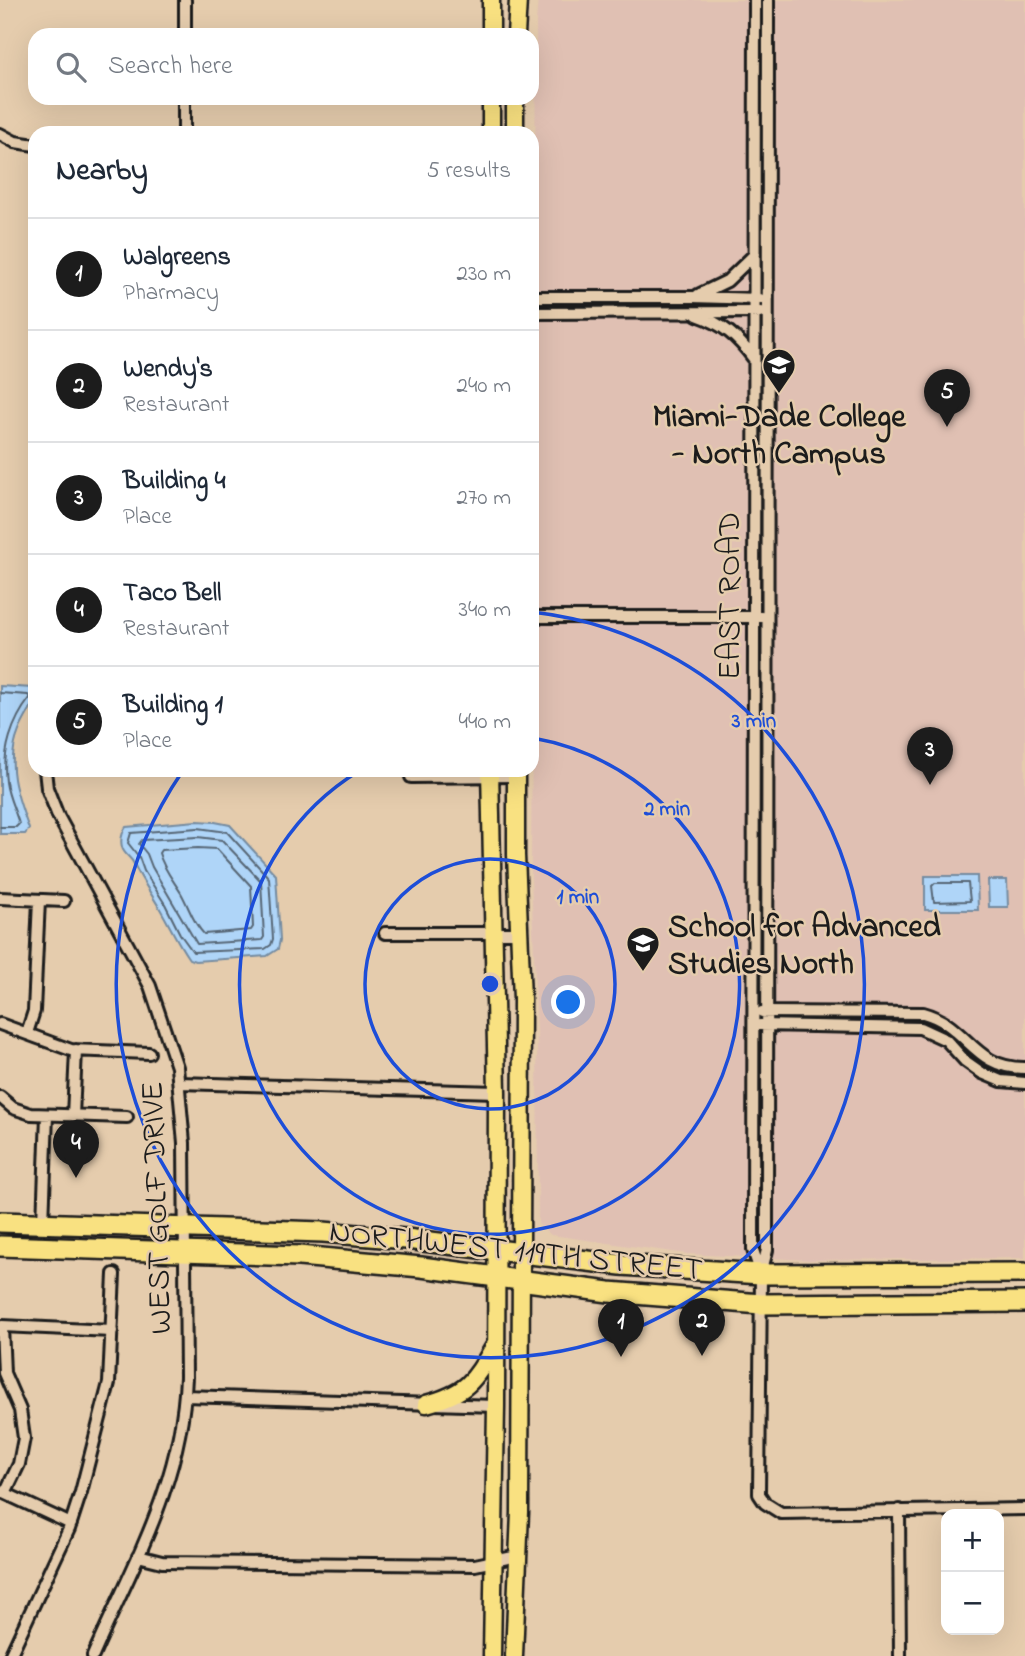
<!DOCTYPE html>
<html lang="en">
<head>
<meta charset="utf-8">
<style>
  :root { --surface:#fff; --page:#f6f6f7; --text:#1f2937; --muted:#747a83; --line:#e0e1e3; --accent:#1c1c1c }
  body { margin:0; font-family:"Indie Flower",sans-serif; background:var(--page); color:var(--text) }
  .controls { position:absolute; right:21px; bottom:21px; display:grid; overflow:hidden; border-radius:14px; box-shadow:0 7px 28px #0002 }
  .controls button { width:63px; height:63px; display:grid; place-items:center; padding:0; border:0; border-bottom:2px solid var(--line); background:var(--surface); color:var(--text); font:35px sans-serif }
  .you { position:absolute; left:569px; top:1003px; width:24px; height:24px; margin:-18px; border:5px solid #fff; border-radius:50%; background:#1a73e8; box-shadow:0 0 0 10px #1a73e833 }
  .badge { display:grid; place-items:center; width:46px; height:46px; border-radius:50%; background:var(--accent); color:#fff; font-size:23px; font-weight:700 }
  .pin { position:absolute; translate:-50% -58px; filter:drop-shadow(0 2px 4px #0008) }
  .pin::after { content:''; position:absolute; top:37px; width:24px; height:21px; background:inherit; clip-path:polygon(0 0,100% 0,50% 100%) }
  .list { margin:0; padding:0; list-style:none }
  h2 { display:flex; justify-content:space-between; align-items:center; height:91px; margin:0; padding:0 28px; font-size:30px }
  h2 small { font-size:23px; font-weight:400; color:var(--muted) }
  .list li { display:grid; grid-template-columns:46px 1fr auto; gap:21px; align-items:center; box-sizing:border-box; height:112px; padding:0 28px; border-top:2px solid var(--line) }
  .list b { display:block; font-size:26px; white-space:nowrap }
  .list p { margin:0; font-size:23px; white-space:nowrap; color:var(--muted) }
  .list em { font-size:23px; font-style:normal; color:var(--muted) }
  .icon { flex:none; width:38px; height:38px; fill:none; stroke:currentColor; stroke-width:2; stroke-linecap:round; stroke-linejoin:round }
  .map { position:relative; flex:none; width:1025px; height:1656px; overflow:hidden }
  .search { position:absolute; background:var(--surface); box-shadow:0 7px 28px #0002; left:28px; top:28px; width:511px; height:77px; display:flex; align-items:center; gap:18px; box-sizing:border-box; padding:0 24px; border-radius:21px; color:var(--muted); font-size:26px }
  .panel { position:absolute; background:var(--surface); box-shadow:0 7px 28px #0002; left:28px; top:126px; width:511px; height:651px; border-radius:21px }
  .map>svg:first-child { display:block }
  .built { fill:#e0c0b3 }
  .water { fill:#afd5f8; stroke:#748ba0; stroke-width:2 }
  .lines { fill:none; stroke-linecap:round; stroke-linejoin:round }
  .shore { stroke:#576674; stroke-width:2 }
  .street-casing { stroke:#1c1c1c; stroke-width:16 }
  .primary-casing { stroke:#1c1c1c; stroke-width:21 }
  .highway-casing { stroke:#1c1c1c; stroke-width:24 }
  .street { stroke:#e5ccad; stroke-width:10 }
  .primary { stroke:#f9e181; stroke-width:16 }
  .highway { stroke:#f9e181; stroke-width:19 }
  .ring { fill:none; stroke:#1d4ed8; stroke-width:3.5 }
  .labels { text-anchor:middle; stroke-width:5; stroke-linejoin:round; paint-order:stroke }
  .poi-label { font-size:32px; font-weight:bold; fill:#1c1c1c; stroke:#e5ccad }
  .street-label { font-size:32px; fill:#1c1c1c; stroke:#e5ccad }
  .centre { fill:#1d4ed8; stroke:#e5ccad; stroke-width:3.5 }
  .ring-label { font-size:21px; text-anchor:middle; font-weight:bold; fill:#1d4ed8; stroke:#e5ccad; stroke-width:5; stroke-linejoin:round; paint-order:stroke }
</style>
</head>
<body>
<div class="map">
<svg width="1025" height="1656" viewBox="0 0 1025 1656">
  <rect width="100%" height="100%" fill="#e5ccad"/>
  <filter id="ink" filterUnits="userSpaceOnUse"><feTurbulence type="fractalNoise" baseFrequency=".0143" numOctaves="2"/><feDisplacementMap in="SourceGraphic" scale="14" xChannelSelector="R" yChannelSelector="G"/><feConvolveMatrix kernelMatrix="1 2 1 2 8 2 1 2 1" color-interpolation-filters="sRGB"/></filter>
  <g filter="url(#ink)">
    <path class="built" d="M 538,0 L 1025,0 L 1025,1258 L 810,1260 L 687,1254 L 551,1235 L 538,1224 L 537,1031 L 531,876 L 536,20 Z"/>
    <path class="water" d="M 0,686 L 33,688 L 35,690 C 35,706 25,716 19,731 C 5,765 17,796 29,829 L 25,834 L 0,834 Z
      M 197,821 L 215,822 L 230,825 L 276,875 L 280,940 L 278,949 L 267,956 L 195,961 L 189,959 C 177,942 169,924 159,907 C 150,892 141,879 134,864 C 131,857 124,855 122,847 C 120,839 122,833 126,827 Z
      M 925,876 L 977,876 L 978,910 L 925,910 Z
      M 988,880 L 1007,880 L 1008,907 L 989,907 Z"/>
    <g class="lines">
      <path class="shore" d="M 0,693 L 28,695 L 30,698 C 12,721 2,751 6,782 C 8,797 15,810 19,824 L 16,827 L 0,827
        M 198,828 L 227,832 L 269,878 L 273,939 L 271,945 L 265,949 L 193,952 L 180,934 L 165,904 L 144,871 L 139,857 L 128,843 L 131,833 Z
        M 198,837 L 222,840 L 261,881 L 264,937 L 262,940 L 197,944 L 152,867 L 147,854 L 139,844 L 142,840 Z
        M 198,848 L 217,849 L 251,886 L 253,927 L 251,930 L 204,934 C 193,923 189,907 181,893 C 173,880 163,868 159,853 L 161,850 Z
        M 935,883 L 968,883 L 970,901 L 934,902 L 932,886 Z"/>
      <defs>
        <path id="street" d="M 755,0 L 753,1250 L 761,1274
          M 768,0 L 767,1250 L 761,1274 L 759,1494 L 765,1503 L 781,1513 L 1025,1509
          M 185,35 L 185,0
          M 184,133 L 184,98
          M 0,134 L 15,142 L 35,145
          M 698,295 L 727,281 L 755,254
          M 532,297 L 692,297 L 760,299
          M 532,313 L 760,312
          M 697,315 C 723,324 738,337 754,359
          M 532,617 L 761,617
          M 45,770 L 47,788 L 58,816 L 150,986 L 177,1067 L 184,1143 L 186,1377 C 182,1482 134,1562 93,1656
          M 411,777 L 516,776
          M 0,898 L 64,901
          M 385,933 L 519,933
          M 762,1012 L 923,1013 C 968,1025 973,1069 1025,1068
          M 0,1024 L 71,1050 L 149,1053
          M 760,1025 L 920,1028 L 946,1040 L 965,1061 L 982,1073 L 1001,1081 L 1025,1083
          M 27,1033 L 34,1011 L 39,900
          M 179,1083 L 497,1092
          M 0,1097 L 13,1108 L 31,1114 L 127,1117
          M 73,1116 L 76,1050
          M 43,1223 L 47,1115
          M 185,1396 L 496,1406
          M 0,1491 L 71,1524
          M 5,1493 L 19,1464 L 24,1438 L 20,1410 L 4,1373 L 2,1326 L 112,1331
          M 899,1510 L 900,1656
          M 138,1556 L 162,1562 L 475,1565 L 518,1556
          M 10,1656 L 69,1529 L 81,1492 L 109,1383 L 114,1274"/>
        <path id="primary" d="M 491,35 L 491,0
          M 516,35 L 518,0
          M 491,98 L 491,133
          M 515,98 L 515,133
          M 490,770 L 497,1092 L 496,1406 L 492,1656
          M 426,1404 C 468,1393 474,1381 495,1345
          M 514,1656 L 520,1512 L 522,999 L 516,855 L 516,770"/>
        <path id="highway" d="M 0,1222 L 323,1232 L 406,1239 L 621,1265 L 761,1274 L 1025,1273
          M 0,1246 L 299,1256 L 421,1267 L 609,1292 L 761,1304 L 1025,1302"/>
      </defs>
      <use href="#street" class="street-casing"/>
      <use href="#primary" class="primary-casing"/>
      <use href="#highway" class="highway-casing"/>
      <use href="#street" class="street"/>
      <use href="#primary" class="primary"/>
      <use href="#highway" class="highway"/>
    </g>
  </g>
  <g class="ring">
    <circle cx="490" cy="984" r="125"/>
    <path d="M533 738A250 250 0 1 1 359 771"/>
    <path d="M532 612A374 374 0 1 1 182 772"/>
  </g>
  <defs>
    <symbol id="university-pin" viewBox="-11 -11 22 30"><path d="M0 17L-7.5 6A9.5 9.5 0 1 1 7.5 6Z" fill="#1c1c1c" stroke="#e5ccad"/><path d="M0-5L7-2L0 1L-7-2ZM-4 1L0 2.5L4 1V4Q0 6-4 4Z" fill="#fff"/></symbol>
    <symbol id="school-pin" viewBox="-11 -11 22 30"><path d="M0 17L-7.5 6A9.5 9.5 0 1 1 7.5 6Z" fill="#1c1c1c" stroke="#e5ccad"/><path d="M0-5L7-2L0 1L-7-2ZM-4 1L0 2.5L4 1V4Q0 6-4 4Z" fill="#fff"/></symbol>
  </defs>
  <g fill-rule="evenodd">
    <use href="#university-pin" x="760" y="346" width="38" height="52"/>
    <use href="#school-pin" x="624" y="924" width="38" height="52"/>
  </g>
  <g class="labels">
    <g class="poi-label">
      <text x="779" y="426">Miami-Dade College<tspan x="779" dy="37">- North Campus</tspan></text>
      <text x="668" y="936" text-anchor="start">School for Advanced<tspan x="668" dy="37">Studies North</tspan></text>
    </g>
    <g class="street-label">
      <text transform="translate(728 596) rotate(-90)" y="11">EAST ROAD</text>
      <text transform="translate(155 1208) rotate(-92)" y="11">WEST GOLF DRIVE</text>
      <text transform="translate(516 1249) rotate(6)" y="11">NORTHWEST 119TH STREET</text>
    </g>
  </g>
  <circle cx="490" cy="984" r="10" class="centre"/>
  <g class="ring-label">
    <text x="754" y="727">3 min</text>
    <text x="667" y="815">2 min</text>
    <text x="578" y="903">1 min</text>
  </g>
</svg>
<div class="controls">
<button>+</button>
<button>−</button>
</div>
<div class="you"></div>
<div class="pin badge" style="left:621px;top:1357px">1</div>
<div class="pin badge" style="left:702px;top:1356px">2</div>
<div class="pin badge" style="left:930px;top:785px">3</div>
<div class="pin badge" style="left:76px;top:1178px">4</div>
<div class="pin badge" style="left:947px;top:427px">5</div>
<div class="search"><svg class="icon" aria-label="search" viewBox="0 0 24 24"><circle cx="10" cy="10" r="6"/><path d="M15 15l6 6"/></svg>Search here</div>
<section class="panel">
<h2>Nearby<small>5 results</small></h2>
<ul class="list">
<li><span class="badge">1</span><div><b>Walgreens</b><p>Pharmacy</p></div><em>230 m</em></li>
<li><span class="badge">2</span><div><b>Wendy's</b><p>Restaurant</p></div><em>240 m</em></li>
<li><span class="badge">3</span><div><b>Building 4</b><p>Place</p></div><em>270 m</em></li>
<li><span class="badge">4</span><div><b>Taco Bell</b><p>Restaurant</p></div><em>340 m</em></li>
<li><span class="badge">5</span><div><b>Building 1</b><p>Place</p></div><em>440 m</em></li>
</ul>
</section>
</div>
</body>
</html>
